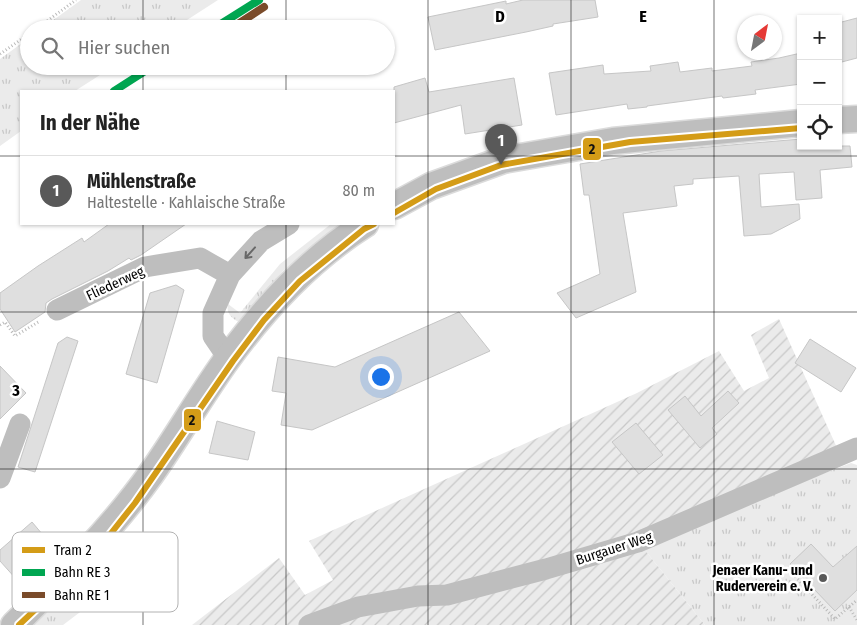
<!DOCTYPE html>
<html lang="de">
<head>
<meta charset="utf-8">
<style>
  :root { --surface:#fff; --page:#f6f6f6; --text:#222; --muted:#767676; --line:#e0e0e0; --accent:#595959 }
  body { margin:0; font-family:"Fira Sans Condensed",sans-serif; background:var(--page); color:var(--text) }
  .controls { position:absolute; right:15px; top:15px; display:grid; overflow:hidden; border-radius:0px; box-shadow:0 1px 4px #0004 }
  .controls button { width:45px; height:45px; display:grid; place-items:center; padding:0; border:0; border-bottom:1px solid var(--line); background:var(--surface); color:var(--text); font:25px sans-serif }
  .compass { position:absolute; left:737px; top:15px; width:45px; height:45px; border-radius:50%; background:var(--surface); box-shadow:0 1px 4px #0004; rotate:32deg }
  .you { position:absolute; left:380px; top:376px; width:18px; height:18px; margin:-12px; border:4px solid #fff; border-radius:50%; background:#1a73e8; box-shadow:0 0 0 8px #1a73e833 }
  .badge { display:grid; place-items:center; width:32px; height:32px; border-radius:50%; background:var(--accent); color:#fff; font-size:16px; font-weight:700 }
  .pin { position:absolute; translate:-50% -41px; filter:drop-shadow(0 1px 2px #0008) }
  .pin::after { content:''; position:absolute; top:26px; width:18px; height:15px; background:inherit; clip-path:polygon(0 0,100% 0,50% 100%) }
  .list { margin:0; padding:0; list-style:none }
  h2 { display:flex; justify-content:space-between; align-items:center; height:65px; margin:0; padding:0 20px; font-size:21px }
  h2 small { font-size:16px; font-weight:400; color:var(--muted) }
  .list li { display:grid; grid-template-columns:32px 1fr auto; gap:15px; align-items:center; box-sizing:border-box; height:70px; padding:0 20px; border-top:1px solid var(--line) }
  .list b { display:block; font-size:19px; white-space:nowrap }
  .list p { margin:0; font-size:16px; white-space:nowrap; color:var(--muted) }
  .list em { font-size:16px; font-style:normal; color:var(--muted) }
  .icon { flex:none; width:28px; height:28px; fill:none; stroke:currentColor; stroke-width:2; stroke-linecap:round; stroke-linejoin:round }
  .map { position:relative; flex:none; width:857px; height:625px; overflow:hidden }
  .search { position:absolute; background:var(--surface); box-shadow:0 1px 4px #0004; left:20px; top:20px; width:375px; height:55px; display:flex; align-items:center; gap:12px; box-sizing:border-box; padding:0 18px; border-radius:28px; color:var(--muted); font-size:19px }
  .panel { position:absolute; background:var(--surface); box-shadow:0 1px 4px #0004; left:20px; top:90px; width:375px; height:135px; border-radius:0px }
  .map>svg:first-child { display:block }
  .grass { fill:url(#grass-tufts) }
  .garden { fill:url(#garden-furrows) }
  .building { fill:#dfdfdf; stroke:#c6c6c6 }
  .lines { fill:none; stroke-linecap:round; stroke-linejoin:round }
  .major-casing { stroke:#dbdbdb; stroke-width:29 }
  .path { stroke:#b9b9b9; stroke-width:3; stroke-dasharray:1 2.5; stroke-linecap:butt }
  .minor { stroke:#bebebe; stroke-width:21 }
  .major { stroke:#bebebe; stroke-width:26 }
  .rail-1-casing { stroke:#fff; stroke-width:11 }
  .rail-2-casing { stroke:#fff; stroke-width:11 }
  .rail-1 { stroke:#00a651; stroke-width:8 }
  .rail-2 { stroke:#7a4b2a; stroke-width:8 }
  .tram-1-casing { stroke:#fff; stroke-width:10 }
  .tram-1 { stroke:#d49c17; stroke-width:6 }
  .oneway { stroke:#686868 }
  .grid { fill:none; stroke:#000; stroke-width:1; stroke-opacity:0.55 }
  .poi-dot { fill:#595959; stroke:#fff; stroke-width:2 }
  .labels { text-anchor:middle; stroke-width:5; stroke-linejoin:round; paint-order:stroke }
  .street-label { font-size:14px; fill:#000; stroke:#fff }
  .poi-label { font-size:14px; font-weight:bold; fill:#000; stroke:#fff; text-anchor:end }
  .key { fill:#fff; stroke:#b2b2b2; stroke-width:1 }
  .key-label { font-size:14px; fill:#000 }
  .grid-label { font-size:16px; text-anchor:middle; font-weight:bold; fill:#000; stroke:#fff; stroke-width:5; stroke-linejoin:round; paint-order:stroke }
  .line-badge { stroke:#fff; stroke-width:2 }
  .pale-badge-label { font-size:14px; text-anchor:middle; font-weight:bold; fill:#111 }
</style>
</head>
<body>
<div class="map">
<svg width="857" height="625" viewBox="0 0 857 625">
  <defs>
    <pattern id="grass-tufts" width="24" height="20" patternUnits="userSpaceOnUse" patternTransform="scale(1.25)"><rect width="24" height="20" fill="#ebebeb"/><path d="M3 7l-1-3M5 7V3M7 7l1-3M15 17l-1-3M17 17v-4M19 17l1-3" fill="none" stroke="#c8c8c8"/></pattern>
    <pattern id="garden-furrows" width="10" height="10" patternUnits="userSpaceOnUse" patternTransform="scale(1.25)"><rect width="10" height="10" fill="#ebebeb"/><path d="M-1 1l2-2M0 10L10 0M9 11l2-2" fill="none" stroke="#c8c8c8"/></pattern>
  </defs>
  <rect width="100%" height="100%" fill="#fff"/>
  <path class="grass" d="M 81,0 L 218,0 L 173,29 L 41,29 Z
    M 29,38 L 29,66 L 114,66 L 75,91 L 21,91 L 21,131 L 0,146 L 0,59 Z
    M 331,224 L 339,224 L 283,271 L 239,322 C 231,318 226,313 228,304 L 240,313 L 280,264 Z
    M 851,463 L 857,465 L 857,625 L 705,625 L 640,544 Z
    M 130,539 L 153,557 L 63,625 L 26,625 L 69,585 L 83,590 Z"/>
  <path class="garden" d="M 779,319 L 838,450 L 640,544 L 705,625 L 192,625 L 279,558 L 305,595 L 333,580 L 309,541 L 637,393 L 719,351 L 744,391 L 769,378 L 751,335 Z"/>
  <path class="building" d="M 523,0 L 595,0 L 598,17 L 553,24 L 553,26 L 526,32 L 435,50 L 428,17 L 506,1 L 506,4 Z
    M 857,18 L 857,58 L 838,63 L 838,23 Z
    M 801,53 L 801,84 L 755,90 L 756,94 L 723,98 L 722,96 L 647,106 L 647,107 L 628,109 L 627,104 L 556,115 L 549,73 L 603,65 L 604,74 L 651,71 L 650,66 L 678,62 L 680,72 L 712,68 L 712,71 L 752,66 L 751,62 L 779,58 Z
    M 425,78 L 429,92 L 514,78 L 522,125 L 465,134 L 461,105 L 394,123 L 394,87 Z
    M 801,139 L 801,146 L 850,146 L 852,167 L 820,170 L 822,198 L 796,200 L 794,172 L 759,174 L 761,207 L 799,204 L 800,219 L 771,234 L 744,236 L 739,176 L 693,179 L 693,184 L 674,186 L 677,206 L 623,213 L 636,292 L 576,318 L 557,293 L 600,274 L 589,195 L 584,195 L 580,164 L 661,151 Z
    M 109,224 L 186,224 L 141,255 L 131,260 L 129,258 L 108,271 L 52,299 L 46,303 L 45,312 L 15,332 L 0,309 L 0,293 L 38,266 L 82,238 L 84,242 Z
    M 176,285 L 184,290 L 157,383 L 126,374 L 150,293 Z
    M 459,312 L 490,351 L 312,430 L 281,425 L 286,393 L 272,391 L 278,357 L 335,367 Z
    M 67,337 L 78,341 L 35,472 L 18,467 L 58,343 Z
    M 810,339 L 856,368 L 841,392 L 795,363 Z
    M 0,366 L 26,393 L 0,419 Z
    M 728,391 L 739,403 L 712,428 L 717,434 L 700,448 L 668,410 L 685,396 L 701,416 Z
    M 217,421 L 255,432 L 248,460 L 209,453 Z
    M 636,423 L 663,455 L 639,474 L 612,442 Z
    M 32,522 L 54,548 L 17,580 L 0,561 L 0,550 Z
    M 811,544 L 833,567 L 857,546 L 857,590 L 835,611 L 790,564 Z"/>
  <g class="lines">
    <defs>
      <path id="major" d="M 838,120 L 857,119
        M 394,206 L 431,186 L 503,160 L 613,141 L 801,123
        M 14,625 C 63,577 111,530 151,474 C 178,436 201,395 228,358 C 266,306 311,258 365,224"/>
    </defs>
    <use href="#major" class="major-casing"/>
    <path class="path" d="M 36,29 L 76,0
      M 0,54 L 29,34
      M 0,325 L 5,322 L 15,336 L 40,321
      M 793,574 L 835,619 L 857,600
      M 849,607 L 857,620"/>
    <path class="minor" d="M 57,310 L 145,267 L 200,258 L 230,275
      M 228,358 L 213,336 L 213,313 L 230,275 L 261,241 L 289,224
      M 0,478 L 20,424
      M 309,625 L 358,607 L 418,596 L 447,595 L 546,569 L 638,542 L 857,448"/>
    <use href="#major" class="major"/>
    <defs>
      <path id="rail-1" d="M 213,29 L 259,0
        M 114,91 L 153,66"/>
      <path id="rail-2" d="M 230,29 L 264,7"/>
    </defs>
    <use href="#rail-1" class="rail-1-casing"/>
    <use href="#rail-2" class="rail-2-casing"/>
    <use href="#rail-1" class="rail-1"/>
    <use href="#rail-2" class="rail-2"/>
    <defs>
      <path id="tram-1" d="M 394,213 L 436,189 L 501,165 L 630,142 L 801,128
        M 19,625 L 97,551 L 135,503 L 233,361 L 264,320 L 300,281 L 364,229 L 374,224"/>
    </defs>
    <use href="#tram-1" class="tram-1-casing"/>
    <use href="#tram-1" class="tram-1"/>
  </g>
  <defs><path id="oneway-shaft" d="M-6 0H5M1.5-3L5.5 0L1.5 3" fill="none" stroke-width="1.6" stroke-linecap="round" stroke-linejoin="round" transform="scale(1.25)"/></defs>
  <use class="oneway" href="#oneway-shaft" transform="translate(250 253) rotate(132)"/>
  <path class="grid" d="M 143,0 L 143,29M 286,0 L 286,29M 428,0 L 428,625M 571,0 L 571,625M 714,0 L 714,625M 143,66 L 143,91M 286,66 L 286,91M 0,156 L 21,156M 394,156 L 857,156M 143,224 L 143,625M 286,224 L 286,625M 0,312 L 857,312M 0,469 L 857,469"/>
  <circle class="poi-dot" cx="823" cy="578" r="5"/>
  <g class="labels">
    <g class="street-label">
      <text transform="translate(115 283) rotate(-25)" y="5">Fliederweg</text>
      <text transform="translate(614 548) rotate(-18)" y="5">Burgauer Weg</text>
    </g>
    <g class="poi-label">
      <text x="813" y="575">Jenaer Kanu- und<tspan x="813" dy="16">Ruderverein e. V.</tspan></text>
    </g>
  </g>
  <rect x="12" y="532" width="166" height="80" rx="8" class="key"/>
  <rect x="22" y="547" width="23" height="6" fill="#d49c17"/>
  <rect x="22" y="569" width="23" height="7" fill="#00a651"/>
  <rect x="22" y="592" width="23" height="6" fill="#7a4b2a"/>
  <g class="key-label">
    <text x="54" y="555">Tram 2</text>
    <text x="54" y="577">Bahn RE 3</text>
    <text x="54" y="600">Bahn RE 1</text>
  </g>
  <g class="grid-label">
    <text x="500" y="22">D</text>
    <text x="643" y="22">E</text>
    <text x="16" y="396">3</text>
  </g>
  <g class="line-badge">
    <rect x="582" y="137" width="20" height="24" rx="5" fill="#d49c17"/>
    <rect x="183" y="408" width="19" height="24" rx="5" fill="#d49c17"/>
  </g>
  <g class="pale-badge-label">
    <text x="592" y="154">2</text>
    <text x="192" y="425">2</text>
  </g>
</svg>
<div class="controls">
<button>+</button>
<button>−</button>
<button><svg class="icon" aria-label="locate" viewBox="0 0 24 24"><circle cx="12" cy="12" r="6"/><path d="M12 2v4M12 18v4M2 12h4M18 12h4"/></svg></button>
</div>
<svg class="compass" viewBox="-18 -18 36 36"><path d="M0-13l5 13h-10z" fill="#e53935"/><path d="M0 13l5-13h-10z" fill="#767676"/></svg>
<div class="you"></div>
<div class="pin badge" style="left:501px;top:165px">1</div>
<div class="search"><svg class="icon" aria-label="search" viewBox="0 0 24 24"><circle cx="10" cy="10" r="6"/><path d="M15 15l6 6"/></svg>Hier suchen</div>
<section class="panel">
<h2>In der Nähe<small></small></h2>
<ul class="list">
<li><span class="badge">1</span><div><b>Mühlenstraße</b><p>Haltestelle · Kahlaische Straße</p></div><em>80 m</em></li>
</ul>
</section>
</div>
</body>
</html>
